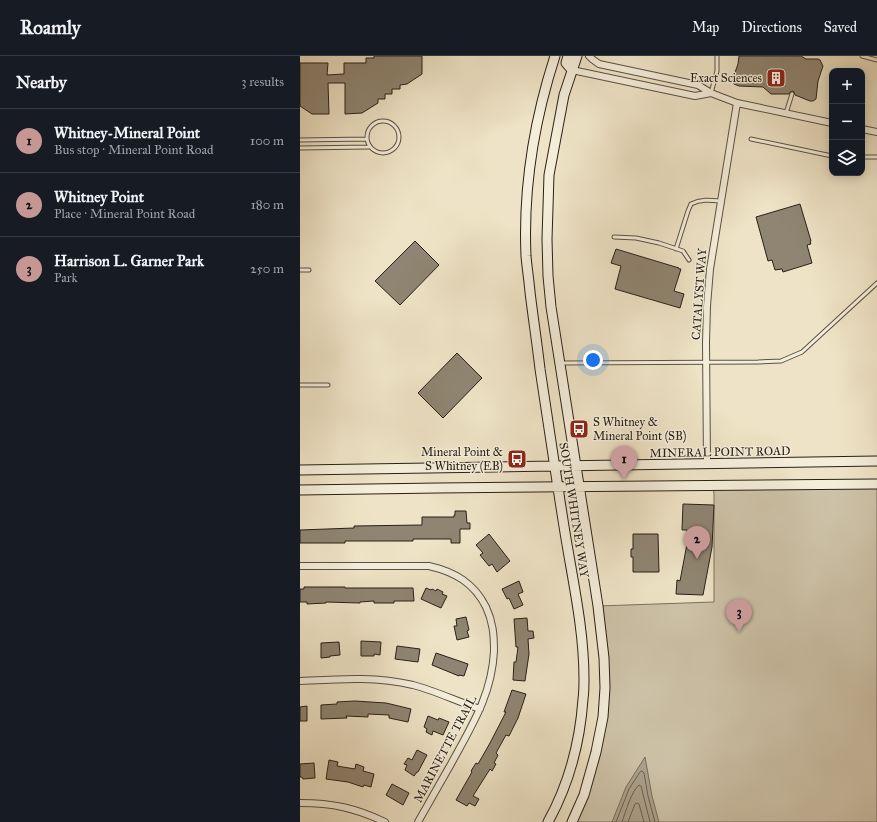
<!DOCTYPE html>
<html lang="en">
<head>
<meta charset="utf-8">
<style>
  :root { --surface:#171b24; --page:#242831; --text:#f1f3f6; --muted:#9ea1a6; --line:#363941; --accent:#c59692 }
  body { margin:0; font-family:"IM FELL Great Primer",serif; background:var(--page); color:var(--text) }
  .controls { position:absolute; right:12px; top:12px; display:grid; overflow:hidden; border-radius:8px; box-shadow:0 2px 10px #0003 }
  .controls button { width:36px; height:36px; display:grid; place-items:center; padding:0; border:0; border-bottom:1px solid var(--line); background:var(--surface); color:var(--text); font:20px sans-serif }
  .you { position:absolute; left:293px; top:304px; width:14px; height:14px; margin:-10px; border:3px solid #fff; border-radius:50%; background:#1a73e8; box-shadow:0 0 0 6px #1a73e833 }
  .badge { display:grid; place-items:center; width:26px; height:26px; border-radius:50%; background:var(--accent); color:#111; font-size:13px; font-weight:700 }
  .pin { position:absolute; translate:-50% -33px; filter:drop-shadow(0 1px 2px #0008) }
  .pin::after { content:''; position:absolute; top:21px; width:14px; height:12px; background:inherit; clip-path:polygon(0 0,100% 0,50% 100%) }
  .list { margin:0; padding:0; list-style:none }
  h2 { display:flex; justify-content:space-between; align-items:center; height:52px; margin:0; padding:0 16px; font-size:17px }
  h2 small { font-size:13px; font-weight:400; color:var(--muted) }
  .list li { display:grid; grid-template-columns:26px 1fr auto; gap:12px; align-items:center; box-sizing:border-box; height:64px; padding:0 16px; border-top:1px solid var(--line) }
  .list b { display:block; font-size:15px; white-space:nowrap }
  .list p { margin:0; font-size:13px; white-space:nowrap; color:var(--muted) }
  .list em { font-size:13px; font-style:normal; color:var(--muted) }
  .icon { flex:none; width:22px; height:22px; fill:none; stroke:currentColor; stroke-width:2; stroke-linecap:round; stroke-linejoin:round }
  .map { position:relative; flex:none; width:577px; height:766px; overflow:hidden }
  header { display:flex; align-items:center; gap:24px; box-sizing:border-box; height:56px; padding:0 20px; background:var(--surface); border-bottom:1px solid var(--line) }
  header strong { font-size:19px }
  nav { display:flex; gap:22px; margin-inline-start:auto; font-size:14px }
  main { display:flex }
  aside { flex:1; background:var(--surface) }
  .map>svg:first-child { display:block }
  .green { fill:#cdc2a8; stroke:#7b7160 }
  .water { fill:#aba18b; stroke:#776d5d }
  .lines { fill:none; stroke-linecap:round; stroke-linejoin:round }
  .shore { stroke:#6a6052; stroke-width:1 }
  .building { fill:#8f8572; stroke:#292018 }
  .service-casing { stroke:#5a5144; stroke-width:5 }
  .minor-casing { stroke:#5a5144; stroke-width:8 }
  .secondary-casing { stroke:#292018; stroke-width:11 }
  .service { stroke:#f4edda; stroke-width:3 }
  .minor { stroke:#f4edda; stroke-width:6 }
  .secondary { stroke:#f4edda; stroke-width:9 }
  .labels { text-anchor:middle; stroke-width:3; stroke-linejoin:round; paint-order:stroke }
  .poi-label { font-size:12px; fill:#292018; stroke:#f4edda; text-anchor:end }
  .street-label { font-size:12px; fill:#292018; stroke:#f4edda }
</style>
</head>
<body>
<header>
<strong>Roamly</strong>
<nav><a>Map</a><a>Directions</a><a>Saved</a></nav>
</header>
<main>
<aside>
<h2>Nearby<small>3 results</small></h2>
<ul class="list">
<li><span class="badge">1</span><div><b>Whitney-Mineral Point</b><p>Bus stop · Mineral Point Road</p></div><em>100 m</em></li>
<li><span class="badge">2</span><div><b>Whitney Point</b><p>Place · Mineral Point Road</p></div><em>180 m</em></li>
<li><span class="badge">3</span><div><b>Harrison L. Garner Park</b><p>Park</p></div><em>250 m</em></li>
</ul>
</aside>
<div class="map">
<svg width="577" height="766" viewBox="0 0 577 766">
  <rect width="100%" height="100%" fill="#eee3c6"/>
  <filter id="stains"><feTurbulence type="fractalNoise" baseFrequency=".005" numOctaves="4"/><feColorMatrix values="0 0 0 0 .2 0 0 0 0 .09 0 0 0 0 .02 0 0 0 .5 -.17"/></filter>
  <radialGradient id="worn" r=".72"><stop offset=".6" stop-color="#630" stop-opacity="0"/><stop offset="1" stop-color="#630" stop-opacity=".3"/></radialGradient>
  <path class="green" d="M 577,428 L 577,766 L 272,766 L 303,661 L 298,550 L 414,546 L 414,438 L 413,429 Z"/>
  <path class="water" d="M 345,701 L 352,740 L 359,766 L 312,766 L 326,731 Z"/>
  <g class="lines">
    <path class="shore" d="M 316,766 L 329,733 L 340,716 L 342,715 L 344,717 L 348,740 L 355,766
      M 322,766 C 326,755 331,736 339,729 L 341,730 L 350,766
      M 328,766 L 335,748 L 337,747 L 339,748 L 344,766"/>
  </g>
  <path class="building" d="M 74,0 L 122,0 L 122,18 L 107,28 L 100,29 L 100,33 L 92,33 L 92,38 L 85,38 L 85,43 L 78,43 L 78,47 L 62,57 L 45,58 L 45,27 L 28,27 L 29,58 L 12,58 L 0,50 L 0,7 L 28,7 L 27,19 L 44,18 L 44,7 L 66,7 L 66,2 L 74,2 Z
    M 439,0 L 501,0 L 506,3 L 518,3 L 520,4 L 523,10 L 518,25 L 516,43 L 513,45 L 510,45 L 495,39 L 494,36 L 493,35 L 490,36 L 489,38 L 471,38 L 463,31 L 439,30 L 434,28 L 432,25 L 438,8 Z
    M 500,148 L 511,185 L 510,185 L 511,188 L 507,189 L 512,207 L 483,216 L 482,213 L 475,214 L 472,204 L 468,205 L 456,161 Z
    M 115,185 L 139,209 L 100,249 L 75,225 Z
    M 316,193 L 379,212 L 379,213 L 381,213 L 374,235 L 384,238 L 380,252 L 315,233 L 321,210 L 311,207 Z
    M 157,297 L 182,322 L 143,362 L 118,337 Z
    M 383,448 L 414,449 L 412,491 L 403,539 L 376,538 L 377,524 L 380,525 L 387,488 L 387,474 L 382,474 Z
    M 155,455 L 166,455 L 167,467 L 170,467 L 170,473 L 160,473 L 160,487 L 151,487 L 151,483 L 113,483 L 113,485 L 45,485 L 45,487 L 0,487 L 0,474 L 54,472 L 54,470 L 122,469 L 122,461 L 154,461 L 154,459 L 155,459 Z
    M 189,478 L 210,505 L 197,516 L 192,508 L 189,510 L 180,499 L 183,497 L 176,489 Z
    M 333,478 L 358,478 L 359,516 L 333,516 L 333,501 L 331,501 L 331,493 L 333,493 Z
    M 219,525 L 223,536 L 218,538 L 223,549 L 214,553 L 209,542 L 207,543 L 202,533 Z
    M 4,531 L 45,531 L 45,532 L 113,532 L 114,545 L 94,545 L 94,547 L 74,547 L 74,545 L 60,546 L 60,547 L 26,546 L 26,547 L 7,548 L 7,546 L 0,546 L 0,533 L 4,533 Z
    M 126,532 L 131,534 L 132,533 L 136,535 L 137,533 L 143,536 L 142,538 L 147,540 L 141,552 L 121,543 Z
    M 166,561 L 169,574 L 167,575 L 169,581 L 157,584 L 154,570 L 157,570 L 156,563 Z
    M 227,562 L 228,575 L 233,575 L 234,582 L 228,583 L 229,598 L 225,625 L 213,624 L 214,606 L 216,606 L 218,591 L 216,591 L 214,563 Z
    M 61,585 L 81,586 L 80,599 L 74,598 L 74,600 L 61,600 Z
    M 39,586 L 40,599 L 30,600 L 30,601 L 21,602 L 21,587 Z
    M 97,590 L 120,593 L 118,606 L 95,603 Z
    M 136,597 L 168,608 L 164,620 L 159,619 L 159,620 L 132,609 Z
    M 212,634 L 226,638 L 218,662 L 209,680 L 206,679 L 196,697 L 198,699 L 194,707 L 196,708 L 192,715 L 190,713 L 173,740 L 179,743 L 175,750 L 169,747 L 167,750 L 156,744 L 172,716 L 171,715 L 176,707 L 178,708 L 190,687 L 206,656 L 204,656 Z
    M 55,645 L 86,647 L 111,653 L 108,666 L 89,662 L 89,659 L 68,658 L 68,661 L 46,660 L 47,662 L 21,663 L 21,649 L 37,648 L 37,646 Z
    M 7,650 L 7,665 L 0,665 L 0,651 Z
    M 128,660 L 138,664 L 139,662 L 149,666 L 143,679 L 133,675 L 132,679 L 126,676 L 127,673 L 124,671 Z
    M 117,694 L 127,699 L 118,716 L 117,716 L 114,720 L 105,714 L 107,709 L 104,708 L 108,702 L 112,704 Z
    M 29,704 L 38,706 L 37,710 L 55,713 L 56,708 L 64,711 L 63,715 L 74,718 L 71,731 L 64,729 L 63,731 L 48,726 L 26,723 Z
    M 14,707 L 15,722 L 3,723 L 2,721 L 0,721 L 0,708 Z
    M 92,728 L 109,737 L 103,749 L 86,739 Z"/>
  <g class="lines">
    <defs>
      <path id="service" d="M 562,0 L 577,4
        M 411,37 L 417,15 L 417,0
        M 486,57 L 492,38
        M67 81a16 16 0 1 1 32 0a16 16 0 1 1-32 0Z
        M 451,83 L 532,100
        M 0,84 L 66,83
        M 0,92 L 69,91
        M 562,101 L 577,101
        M 314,181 L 336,182 L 359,187 L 383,195 L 389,204
        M 376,193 L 388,155 L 391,148 C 401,143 410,144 421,145
        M 0,214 L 9,214
        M 261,307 L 458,306 L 481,305 L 502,296 L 577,227
        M 0,329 L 28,329"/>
      <path id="minor" d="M 289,0 L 292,3 L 299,8 L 398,29 L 411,37 L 437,47 L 532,67
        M 272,14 L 395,40 L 411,37
        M 562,73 L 577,76
        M 407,408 L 406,286 L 407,250 L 410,213 L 437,47
        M 0,510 L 129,510 C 155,516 174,527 186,551 C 193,566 194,579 194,595 C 192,639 171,671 151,708 C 140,727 129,747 118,766
        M 0,625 C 39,623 75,620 113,629 C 136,635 158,646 180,653
        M 0,747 C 33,747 55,752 85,766"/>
      <path id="secondary" d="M 268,0 L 266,7 L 272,14
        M 0,414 L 577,405
        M 0,434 L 138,432 L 577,428
        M 248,766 C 269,728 280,686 283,643 C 284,636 284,630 284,623 C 284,570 271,517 263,464 C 255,414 248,364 240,313 C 237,287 233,261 230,236 C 229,224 227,212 226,200 C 223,132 234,65 255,0
        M 272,766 L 284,739 L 296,696 L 303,661 L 305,632 L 304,602 L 298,550 L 251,251 L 248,220 L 247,183 L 249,119 L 264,39 L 277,0"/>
    </defs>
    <use href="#service" class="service-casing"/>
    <use href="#minor" class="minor-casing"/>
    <use href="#secondary" class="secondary-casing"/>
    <use href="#service" class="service"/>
    <use href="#minor" class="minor"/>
    <use href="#secondary" class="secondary"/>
  </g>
  <defs>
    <symbol id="building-square" viewBox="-11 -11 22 22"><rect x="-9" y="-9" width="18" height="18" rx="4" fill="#8f2418" stroke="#f4edda"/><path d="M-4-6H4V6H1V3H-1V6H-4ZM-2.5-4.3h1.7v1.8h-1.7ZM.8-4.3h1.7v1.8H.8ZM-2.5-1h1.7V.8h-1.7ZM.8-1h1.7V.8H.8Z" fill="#fff"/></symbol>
    <symbol id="bus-square" viewBox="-11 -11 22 22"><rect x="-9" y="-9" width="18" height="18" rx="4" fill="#8f2418" stroke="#f4edda"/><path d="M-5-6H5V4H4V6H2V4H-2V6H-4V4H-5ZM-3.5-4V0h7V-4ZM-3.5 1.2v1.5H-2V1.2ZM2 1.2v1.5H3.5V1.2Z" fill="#fff"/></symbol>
  </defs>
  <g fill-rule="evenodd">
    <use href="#building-square" x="465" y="11" width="22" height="22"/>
    <use href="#bus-square" x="268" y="362" width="22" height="22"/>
    <use href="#bus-square" x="206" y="392" width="22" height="22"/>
  </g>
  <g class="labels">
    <g class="poi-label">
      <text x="462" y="26">Exact Sciences</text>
      <text x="293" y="370" text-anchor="start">S Whitney &amp;<tspan x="293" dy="14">Mineral Point (SB)</tspan></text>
      <text x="203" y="400">Mineral Point &amp;<tspan x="203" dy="14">S Whitney (EB)</tspan></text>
    </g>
    <g class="street-label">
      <text transform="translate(399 238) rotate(-86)" y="4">CATALYST WAY</text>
      <text transform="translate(420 396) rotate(-1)" y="4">MINERAL POINT ROAD</text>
      <text transform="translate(274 454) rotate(81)" y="4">SOUTH WHITNEY WAY</text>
      <text transform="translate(145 693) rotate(-62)" y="4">MARINETTE TRAIL</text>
    </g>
  </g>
  <rect width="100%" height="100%" filter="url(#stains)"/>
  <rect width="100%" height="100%" fill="url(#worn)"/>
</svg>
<div class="controls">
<button>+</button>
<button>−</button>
<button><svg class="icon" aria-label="layers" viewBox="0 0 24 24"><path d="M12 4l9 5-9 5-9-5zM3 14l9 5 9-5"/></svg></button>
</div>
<div class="you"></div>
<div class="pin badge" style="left:324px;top:423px">1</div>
<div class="pin badge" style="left:397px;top:503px">2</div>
<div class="pin badge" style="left:439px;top:576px">3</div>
</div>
</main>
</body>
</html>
